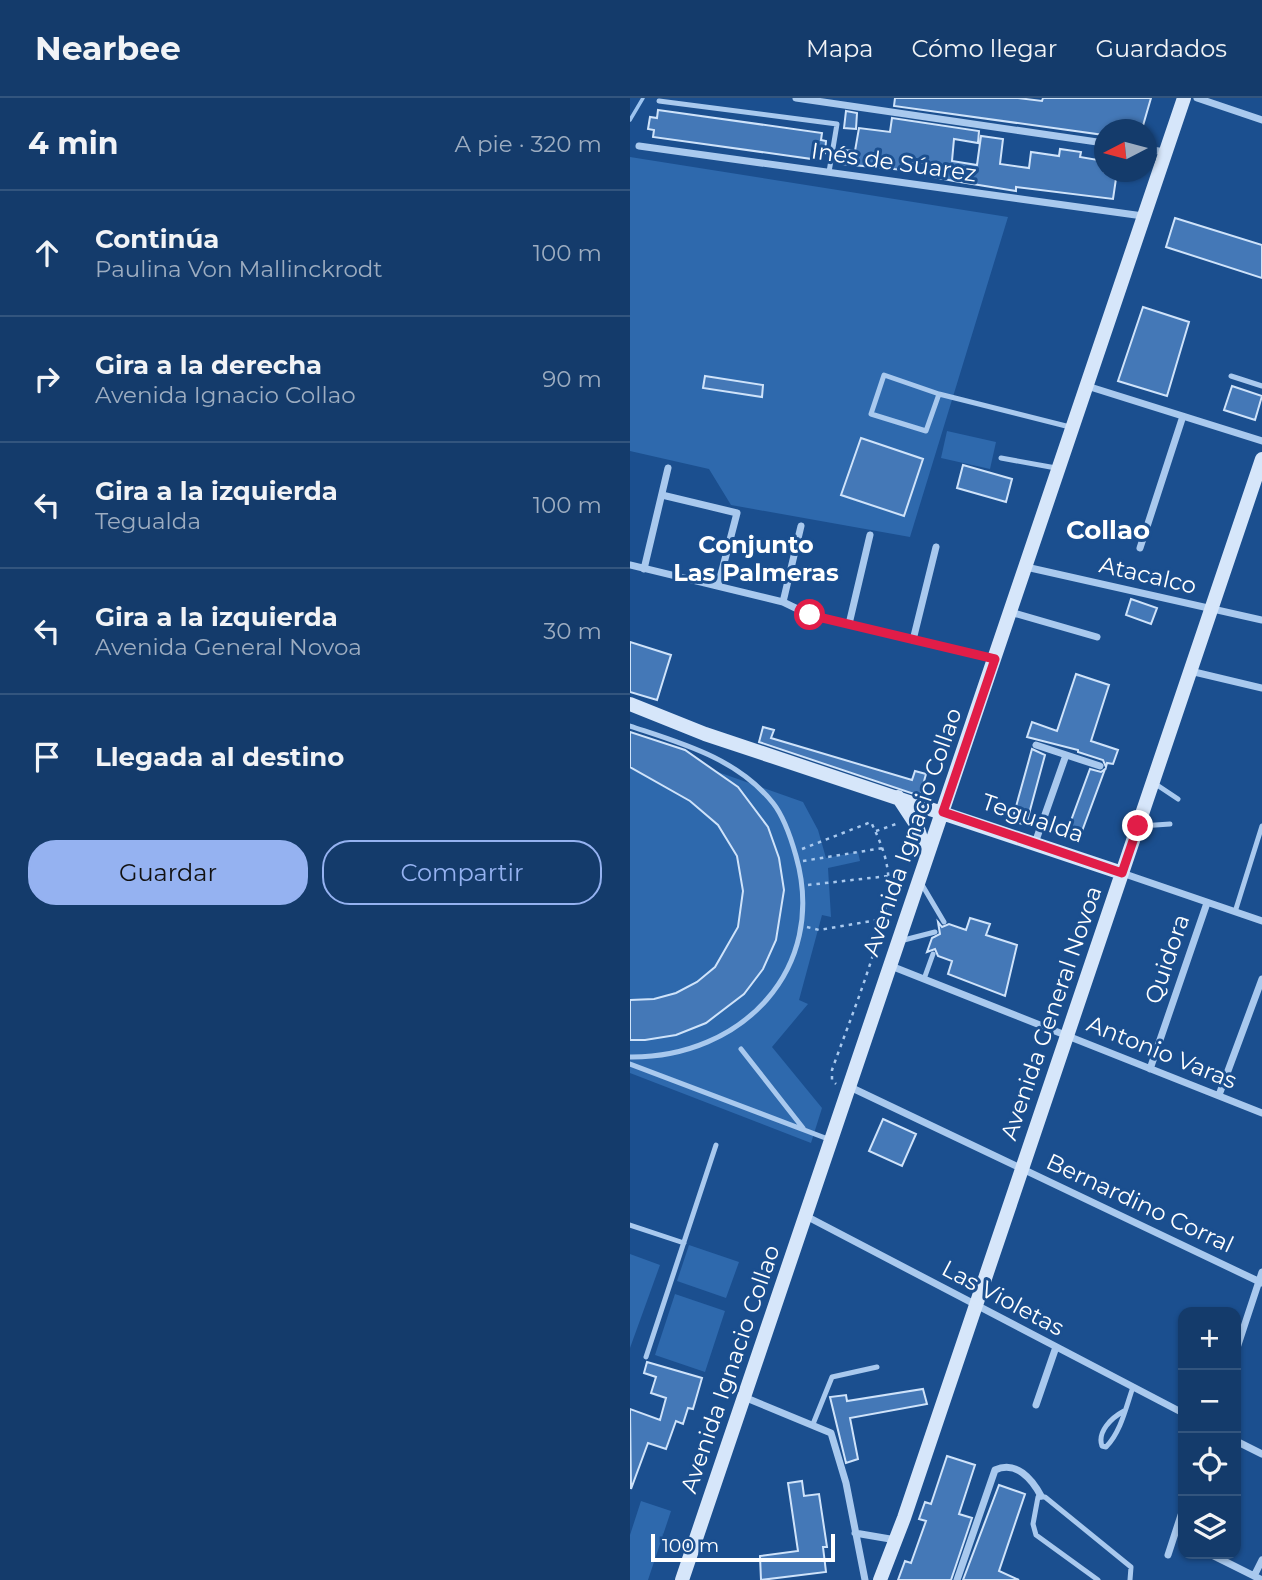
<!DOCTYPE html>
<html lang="es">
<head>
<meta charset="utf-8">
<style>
  :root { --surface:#143b6b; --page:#1d4271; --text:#f1f3f6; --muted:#9dadc1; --line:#33557e; --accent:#95b2f1 }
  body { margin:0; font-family:Montserrat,sans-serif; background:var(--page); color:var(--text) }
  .controls { position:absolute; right:21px; bottom:21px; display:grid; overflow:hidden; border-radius:14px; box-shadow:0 2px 5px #0004 }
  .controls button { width:63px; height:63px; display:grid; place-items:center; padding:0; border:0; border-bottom:2px solid var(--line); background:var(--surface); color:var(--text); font:35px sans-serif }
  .compass { position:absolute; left:464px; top:21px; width:63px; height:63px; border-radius:50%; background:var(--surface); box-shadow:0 2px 5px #0004; rotate:264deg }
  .scale { position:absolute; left:21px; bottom:18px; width:184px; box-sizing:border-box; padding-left:7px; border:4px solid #fff; border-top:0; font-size:19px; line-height:24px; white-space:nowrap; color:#fff; -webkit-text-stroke:5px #1b4f8f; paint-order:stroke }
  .stop { position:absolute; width:21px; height:21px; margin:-16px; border:5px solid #e11d48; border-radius:50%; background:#fff }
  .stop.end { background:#e11d48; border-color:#fff; box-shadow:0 2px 7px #0008 }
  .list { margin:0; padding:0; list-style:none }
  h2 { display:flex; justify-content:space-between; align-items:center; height:91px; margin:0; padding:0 28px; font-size:30px }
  h2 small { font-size:23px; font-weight:400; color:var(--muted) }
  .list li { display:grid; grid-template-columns:46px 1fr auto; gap:21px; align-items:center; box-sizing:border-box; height:126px; padding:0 28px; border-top:2px solid var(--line) }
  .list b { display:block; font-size:26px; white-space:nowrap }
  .list p { margin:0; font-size:23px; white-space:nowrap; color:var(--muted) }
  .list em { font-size:23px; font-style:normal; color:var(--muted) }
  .actions { display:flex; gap:14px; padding:21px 28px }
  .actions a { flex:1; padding:16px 0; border:2px solid var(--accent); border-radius:28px; text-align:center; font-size:24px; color:var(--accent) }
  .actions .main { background:var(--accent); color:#111 }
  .icon { flex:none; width:38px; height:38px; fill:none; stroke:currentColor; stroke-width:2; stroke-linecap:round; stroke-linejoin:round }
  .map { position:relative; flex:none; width:632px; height:1482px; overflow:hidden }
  header { display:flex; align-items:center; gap:42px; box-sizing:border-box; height:98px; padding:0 35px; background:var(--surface); border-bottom:2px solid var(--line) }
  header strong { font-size:33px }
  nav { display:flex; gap:38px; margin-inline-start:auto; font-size:24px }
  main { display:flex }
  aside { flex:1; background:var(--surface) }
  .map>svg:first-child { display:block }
  .green { fill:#2e69ad }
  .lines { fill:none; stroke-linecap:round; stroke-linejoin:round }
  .stream { stroke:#9cc4f0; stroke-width:3.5 }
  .building { fill:#4478b7; stroke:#cfe3fa; stroke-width:2 }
  .path { stroke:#a9c9ee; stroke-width:2.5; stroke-dasharray:3.5 5; stroke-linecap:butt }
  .lane { stroke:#a9c9ee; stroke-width:5 }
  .street { stroke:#a9c9ee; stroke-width:7 }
  .secondary { stroke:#d6e6fa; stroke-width:14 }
  .route { stroke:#e11d48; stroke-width:9 }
  .labels { text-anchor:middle; stroke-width:6; stroke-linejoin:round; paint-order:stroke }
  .street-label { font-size:23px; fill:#fff; stroke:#1b4f8f }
  .neighbourhood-label { font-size:24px; font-weight:bold; fill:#fff; stroke:#1b4f8f }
  .quarter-label { font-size:26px; font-weight:bold; fill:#fff; stroke:#1b4f8f }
</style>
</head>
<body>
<header>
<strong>Nearbee</strong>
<nav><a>Mapa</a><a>Cómo llegar</a><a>Guardados</a></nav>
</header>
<main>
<aside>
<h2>4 min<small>A pie · 320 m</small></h2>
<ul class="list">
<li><svg class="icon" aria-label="ahead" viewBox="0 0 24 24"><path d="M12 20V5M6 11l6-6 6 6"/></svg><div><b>Continúa</b><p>Paulina Von Mallinckrodt</p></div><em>100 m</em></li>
<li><svg class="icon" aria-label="right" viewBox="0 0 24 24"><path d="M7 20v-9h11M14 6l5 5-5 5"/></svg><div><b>Gira a la derecha</b><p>Avenida Ignacio Collao</p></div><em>90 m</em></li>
<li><svg class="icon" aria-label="left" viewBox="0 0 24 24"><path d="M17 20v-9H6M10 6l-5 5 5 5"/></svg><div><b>Gira a la izquierda</b><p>Tegualda</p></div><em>100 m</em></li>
<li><svg class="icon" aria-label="left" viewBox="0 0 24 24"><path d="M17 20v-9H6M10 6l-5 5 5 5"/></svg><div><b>Gira a la izquierda</b><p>Avenida General Novoa</p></div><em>30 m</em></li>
<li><svg class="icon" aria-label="arrive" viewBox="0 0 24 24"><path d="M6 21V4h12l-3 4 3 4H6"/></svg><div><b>Llegada al destino</b></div></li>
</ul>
<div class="actions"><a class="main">Guardar</a><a>Compartir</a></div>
</aside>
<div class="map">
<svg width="632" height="1482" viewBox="0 0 632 1482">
  <rect width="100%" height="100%" fill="#1b4f8f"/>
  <path class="green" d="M 0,59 L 378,119 L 280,439 L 101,407 L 79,371 L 0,353 Z
    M 317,333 L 366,344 L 360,371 L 311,360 Z
    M 0,643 L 173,704 L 188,732 L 196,760 L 228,754 L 230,763 L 198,770 L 201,819 L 192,817 L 169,902 L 178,906 L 142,949 L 192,1010 L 181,1045 L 0,975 Z
    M 59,1147 L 109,1164 L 96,1200 L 47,1183 Z
    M 0,1156 L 30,1167 L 0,1250 Z
    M 45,1196 L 95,1213 L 75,1274 L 25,1257 Z
    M 11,1403 L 41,1413 L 18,1482 L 0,1482 L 0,1437 Z"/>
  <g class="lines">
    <path class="stream" d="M 0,22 L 13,0"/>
  </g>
  <path class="building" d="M 265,0 L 388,0 L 412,3 L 413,0 L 521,0 L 512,31 L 474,32 L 474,37 L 264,8 Z
    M 28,12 L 192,35 L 191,42 L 196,43 L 195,55 L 190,54 L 189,62 L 23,39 L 24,32 L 18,31 L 20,19 L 27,20 Z
    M 216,13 L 227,15 L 226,31 L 214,30 Z
    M 262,20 L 349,33 L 348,45 L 324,41 L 322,63 L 347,67 L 351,38 L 373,41 L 370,66 L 399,70 L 401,54 L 429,58 L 430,51 L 451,54 L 450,59 L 474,63 L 474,74 L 487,74 L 483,101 L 386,89 L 386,93 L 324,83 L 303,79 L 304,66 L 284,63 L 283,73 L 213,66 L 214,52 L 225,53 L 229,30 L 260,34 Z
    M 545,120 L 632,147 L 632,180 L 536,149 Z
    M 513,209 L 559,224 L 537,298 L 488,283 Z
    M 75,278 L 133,287 L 132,299 L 73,290 Z
    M 602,288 L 632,298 L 625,322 L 594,312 Z
    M 231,340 L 293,361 L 274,418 L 211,397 Z
    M 333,367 L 382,381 L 376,404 L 327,390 Z
    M 501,501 L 527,510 L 521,526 L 496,517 Z
    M 0,544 L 41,557 L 27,602 L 0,594 Z
    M 446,576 L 479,587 L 461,643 L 488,652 L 483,666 L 477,665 L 476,669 L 473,662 L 448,654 L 448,652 L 397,639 L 402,624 L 427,633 Z
    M 133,629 L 144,632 L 141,640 L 282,682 L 285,673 L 296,676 L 290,698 L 129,644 Z
    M 0,634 L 55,652 L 108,689 L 138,729 L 149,760 L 154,792 L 146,842 L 133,871 L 114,896 L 76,925 L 46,937 L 15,942 L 0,942 L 0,902 L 24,901 L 46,895 L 67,884 L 85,869 L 108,829 L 113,793 L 107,758 L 88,727 L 60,703 L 0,669 Z
    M 402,651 L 415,657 L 396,727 L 382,723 Z
    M 460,671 L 471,674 L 475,671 L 448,744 L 435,739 Z
    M 340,820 L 360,826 L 356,837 L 387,847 L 375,898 L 318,876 L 322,863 L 308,858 L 305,851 L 297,854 L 302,840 L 310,836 L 308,824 L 312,829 L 319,826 L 336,832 Z
    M 253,1021 L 286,1036 L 272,1068 L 239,1053 Z
    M 17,1264 L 72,1280 L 63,1311 L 58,1310 L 53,1326 L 46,1323 L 36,1351 L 18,1345 L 1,1391 L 0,1311 L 30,1322 L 36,1300 L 21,1295 L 26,1279 L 14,1275 Z
    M 293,1291 L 297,1306 L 220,1320 L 228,1361 L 216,1365 L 200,1299 L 216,1297 L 217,1303 Z
    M 317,1358 L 345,1367 L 329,1416 L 342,1420 L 321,1482 L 268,1482 L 275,1463 L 281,1465 L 296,1423 L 289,1421 L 295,1404 L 301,1406 Z
    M 172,1383 L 174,1398 L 189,1396 L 197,1449 L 193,1449 L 196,1474 L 131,1482 L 130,1458 L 168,1453 L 158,1385 Z
    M 369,1387 L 395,1396 L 369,1473 L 389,1482 L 333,1482 Z"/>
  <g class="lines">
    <path class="path" d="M 246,733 L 269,725
      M 172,751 L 241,724 C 249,741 256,756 258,775 C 263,819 218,926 202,972 L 202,982 L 206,986
      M 173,763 L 253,750
      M 178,787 L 258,778
      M 177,829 L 189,832 L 253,821"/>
    <path class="lane" d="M 29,3 L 207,26 L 199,74
      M 601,278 L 632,288
      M 309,296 L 296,333 L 241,316 L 254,277 L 309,296 L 440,329
      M 371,360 L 426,370
      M 0,628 C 51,645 107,660 143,705 C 154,719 161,740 166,758 C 198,871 112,960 0,959
      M 524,685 L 548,701
      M 511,728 L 540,726
      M 291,785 L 314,824
      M 605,814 L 632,728
      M 270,843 L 305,834
      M 294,881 L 303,856
      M 111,951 L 173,1030
      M 0,966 L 198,1041
      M 0,1127 L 54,1145
      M 16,1259 L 86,1047
      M 494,1313 C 481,1320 467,1334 472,1348 L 476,1349 C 491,1334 496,1309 503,1289
      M 183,1326 L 202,1279 L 247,1269
      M 468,1482 L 406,1437 L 403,1426 L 408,1399 L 415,1399 L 501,1469 L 500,1482"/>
    <path class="street" d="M 166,0 L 474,45
      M 567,0 L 632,22
      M 9,48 L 513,118
      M 516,51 L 535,54
      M 457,288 L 632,343
      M 32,397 L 107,415 L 88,488
      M 510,450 L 553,318
      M 0,467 L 153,504 L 180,517 L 364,561
      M 396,469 L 632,522
      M 14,471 L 38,370
      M 153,504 L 171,428
      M 380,514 L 467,539
      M 219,526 L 240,437
      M 283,542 L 306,449
      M 560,573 L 632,590
      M 406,647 L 470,668
      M 405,745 L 436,657
      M 492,775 L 632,823
      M 261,868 L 632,1015
      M 520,971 L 577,805
      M 220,989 L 632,1185
      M 589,997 L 632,881
      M 176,1118 L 553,1315
      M 606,1253 L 632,1174
      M 114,1299 L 201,1335 L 216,1385 L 235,1482
      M 406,1307 L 426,1249
      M 606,1343 L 632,1356
      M 225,1435 L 266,1442
      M 580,1456 L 632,1482
      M 538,1457 L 553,1411
      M 624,1478 L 632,1462
      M 327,1482 L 365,1372 C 386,1362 402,1381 411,1398"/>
    <path class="secondary" d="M 0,606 L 75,636 L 492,775
      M 268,699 L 287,728 L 297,759
      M 52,1482 L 554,0
      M 250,1482 L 274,1420 L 632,361"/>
  </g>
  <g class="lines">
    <path class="route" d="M 180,517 L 365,561 L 313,714 L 492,775 L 508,728"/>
  </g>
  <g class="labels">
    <g class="street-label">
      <text transform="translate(264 64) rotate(8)" y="8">Inés de Súarez</text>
      <text transform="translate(518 477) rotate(13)" y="8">Atacalco</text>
      <text transform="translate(403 720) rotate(19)" y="8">Tegualda</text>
      <text transform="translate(282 734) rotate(-71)" y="8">Avenida Ignacio Collao</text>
      <text transform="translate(537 861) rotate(-71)" y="8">Quidora</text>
      <text transform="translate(421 915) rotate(-71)" y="8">Avenida General Novoa</text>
      <text transform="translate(532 954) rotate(22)" y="8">Antonio Varas</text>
      <text transform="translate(510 1105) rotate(25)" y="8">Bernardino Corral</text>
      <text transform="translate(373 1200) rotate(28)" y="8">Las Violetas</text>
      <text transform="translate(100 1271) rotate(-71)" y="8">Avenida Ignacio Collao</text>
    </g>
    <g class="neighbourhood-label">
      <text x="126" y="455">Conjunto<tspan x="126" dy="28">Las Palmeras</tspan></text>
    </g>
    <g class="quarter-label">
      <text x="478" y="441">Collao</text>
    </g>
  </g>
</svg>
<div class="controls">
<button>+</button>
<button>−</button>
<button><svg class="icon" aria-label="locate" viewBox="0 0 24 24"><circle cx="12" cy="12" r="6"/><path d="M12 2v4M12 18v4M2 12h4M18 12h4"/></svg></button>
<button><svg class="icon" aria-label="layers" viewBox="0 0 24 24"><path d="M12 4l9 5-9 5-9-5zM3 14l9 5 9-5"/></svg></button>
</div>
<svg class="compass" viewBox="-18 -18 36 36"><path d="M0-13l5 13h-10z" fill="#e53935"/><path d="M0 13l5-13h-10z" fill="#9dadc1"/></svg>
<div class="scale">100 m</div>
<div class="stop" style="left:180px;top:517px"></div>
<div class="stop end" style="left:508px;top:728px"></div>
</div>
</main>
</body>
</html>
